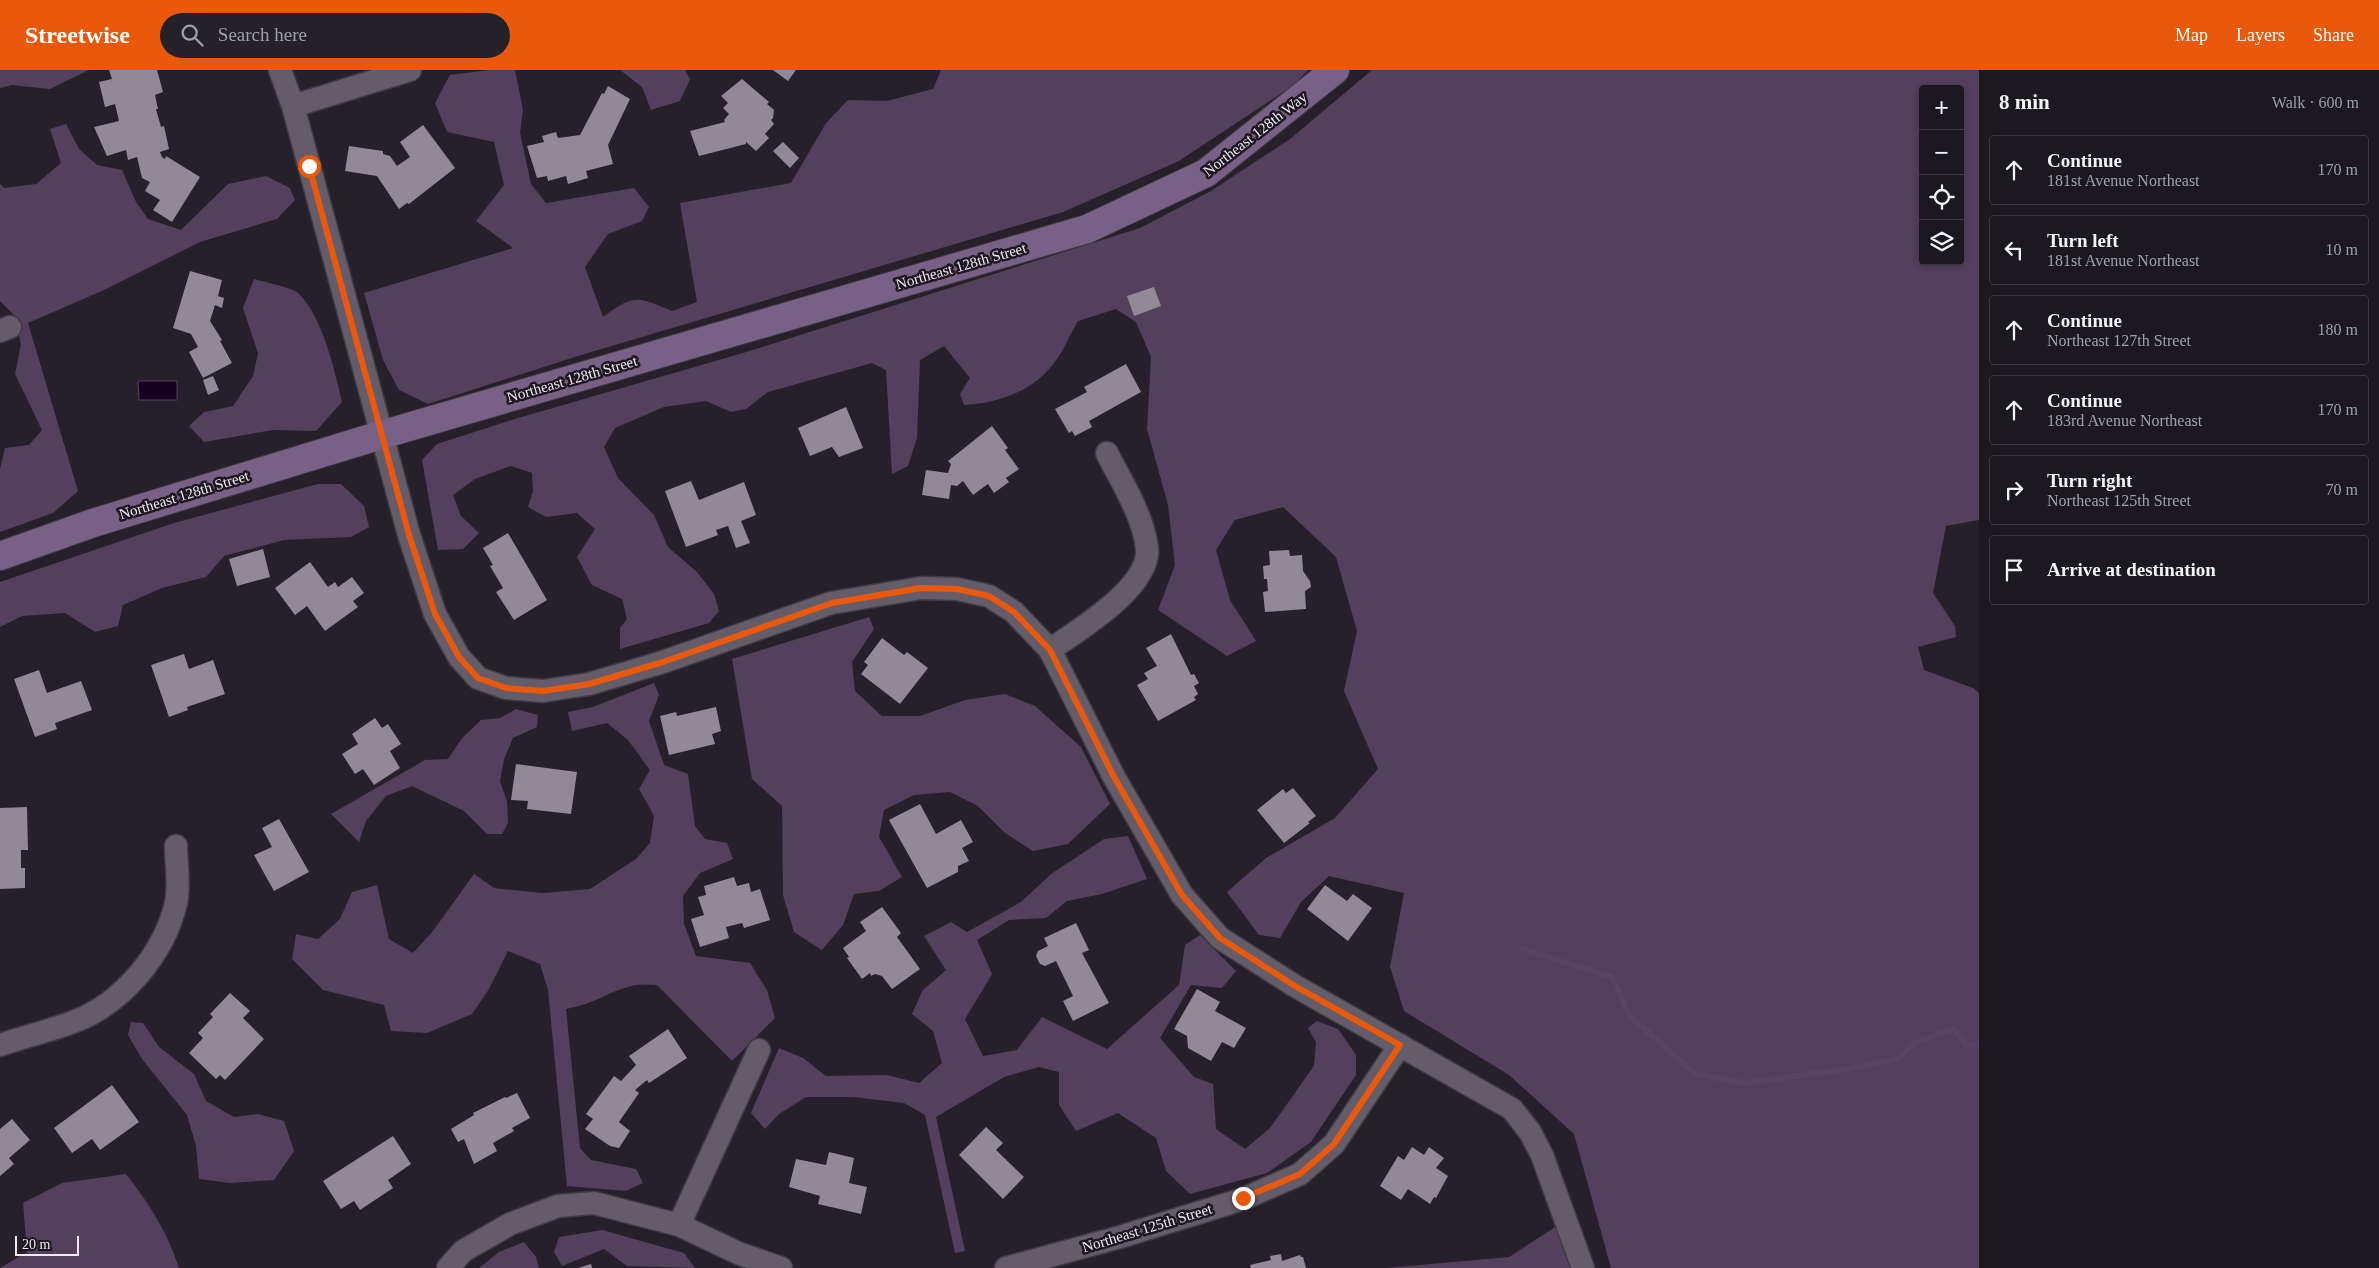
<!DOCTYPE html>
<html lang="en">
<head>
<meta charset="utf-8">
<style>
  :root { --surface:#1c1820; --page:#252129; --text:#f1f3f6; --muted:#a0a0a5; --line:#3a373e; --accent:#ea580c }
  body { margin:0; font-family:Georgia,serif; background:var(--page); color:var(--text) }
  .controls { position:absolute; right:15px; top:15px; display:grid; overflow:hidden; border-radius:5px; box-shadow:0 2px 8px #0003 }
  .controls button { width:45px; height:45px; display:grid; place-items:center; padding:0; border:0; border-bottom:1px solid var(--line); background:var(--surface); color:var(--text); font:25px sans-serif }
  .scale { position:absolute; left:15px; bottom:12px; width:64px; box-sizing:border-box; padding-left:5px; border:2px solid #f0ebf3; border-top:0; font-size:14px; line-height:18px; white-space:nowrap; color:#f0ebf3; -webkit-text-stroke:4px #1d1721; paint-order:stroke }
  .stop { position:absolute; width:15px; height:15px; margin:-11px; border:4px solid #ea580c; border-radius:50%; background:#fff }
  .stop.end { background:#ea580c; border-color:#fff; box-shadow:0 1px 5px #0008 }
  .list { margin:0; padding:0; list-style:none }
  h2 { display:flex; justify-content:space-between; align-items:center; height:65px; margin:0; padding:0 20px; font-size:21px }
  h2 small { font-size:16px; font-weight:400; color:var(--muted) }
  .list li { display:grid; grid-template-columns:32px 1fr auto; gap:15px; align-items:center; box-sizing:border-box; height:70px; margin:0 10px 10px; padding:0 10px; border:1px solid var(--line); border-radius:5px }
  .list b { display:block; font-size:19px; white-space:nowrap }
  .list p { margin:0; font-size:16px; white-space:nowrap; color:var(--muted) }
  .list em { font-size:16px; font-style:normal; color:var(--muted) }
  .icon { flex:none; width:28px; height:28px; fill:none; stroke:currentColor; stroke-width:2; stroke-linecap:round; stroke-linejoin:round }
  .map { position:relative; flex:none; width:1979px; height:1198px; overflow:hidden }
  header { display:flex; align-items:center; gap:30px; box-sizing:border-box; height:70px; padding:0 25px; background:var(--accent); color:#fff }
  header strong { font-size:24px }
  nav { display:flex; gap:28px; margin-inline-start:auto; font-size:18px }
  .search { width:350px; height:45px; background:var(--page); display:flex; align-items:center; gap:12px; box-sizing:border-box; padding:0 18px; border-radius:28px; color:var(--muted); font-size:19px }
  main { display:flex }
  aside { flex:1; background:var(--surface) }
  .map>svg:first-child { display:block }
  .green { fill:#52405d; fill-rule:evenodd }
  .water { fill:#150021; stroke:#574660 }
  .lines { fill:none; stroke-linecap:round; stroke-linejoin:round }
  .stream { stroke:#574660; stroke-width:6 }
  .building { fill:#918996 }
  .street-casing { stroke:#403b44; stroke-width:25 }
  .secondary-casing { stroke:#403b44; stroke-width:30 }
  .street { stroke:#645d69; stroke-width:22 }
  .secondary { stroke:#786186; stroke-width:28 }
  .route { stroke:#ea580c; stroke-width:6 }
  .labels { text-anchor:middle; stroke-width:5; stroke-linejoin:round; paint-order:stroke }
  .street-label { font-size:15px; fill:#f0ebf3; stroke:#1d1721 }
</style>
</head>
<body>
<header>
<strong>Streetwise</strong>
<div class="search"><svg class="icon" aria-label="search" viewBox="0 0 24 24"><circle cx="10" cy="10" r="6"/><path d="M15 15l6 6"/></svg>Search here</div>
<nav><a>Map</a><a>Layers</a><a>Share</a></nav>
</header>
<main>
<div class="map">
<svg width="1979" height="1198" viewBox="0 0 1979 1198">
  <rect width="100%" height="100%" fill="#26202a"/>
  <path class="green" d="M 0,0 L 89,0 L 50,19 L 12,15 L 0,18 Z
    M 489,0 L 515,0 L 523,40 L 520,63 L 531,114 L 546,133 L 634,118 L 649,137 L 642,151 L 608,164 L 585,197 L 603,247 C 634,224 637,226 672,241 L 697,232 L 680,133 L 791,113 L 826,53 L 848,30 L 887,31 L 933,19 L 941,0 L 1308,0 L 1294,15 L 1179,91 L 1063,142 L 578,286 L 428,334 L 399,320 L 383,290 L 364,223 L 513,178 L 476,151 L 504,115 L 494,72 L 447,62 L 435,33 L 450,5 Z
    M 620,0 L 685,0 L 690,9 L 680,31 L 651,40 L 642,17 Z
    M 1372,0 L 1979,0 L 1979,450 L 1946,456 L 1933,523 L 1955,556 L 1956,567 L 1918,577 L 1924,600 L 1973,618 L 1979,623 L 1979,1198 L 1611,1198 L 1574,1064 L 1509,1005 L 1404,941 L 1390,897 L 1404,823 L 1329,806 L 1301,832 L 1280,868 L 1259,865 L 1227,822 L 1266,788 L 1335,748 L 1378,699 L 1344,621 L 1357,561 L 1336,487 L 1283,437 L 1235,450 L 1216,480 L 1230,530 L 1256,571 L 1227,586 L 1158,540 L 1175,495 L 1168,435 L 1147,359 L 1151,287 L 1136,252 L 1116,239 L 1078,251 C 1069,266 1062,285 1050,298 C 1030,322 995,334 964,335 L 960,324 L 970,308 L 944,276 L 920,290 L 917,368 L 908,396 L 892,404 L 886,300 L 872,293 L 768,322 L 746,339 L 731,342 L 706,331 L 664,337 L 615,358 L 604,377 L 618,408 L 654,445 L 668,477 L 697,502 L 714,524 L 719,541 L 709,553 L 620,579 L 620,558 L 627,549 L 622,529 L 592,515 L 577,487 L 595,459 L 577,443 L 546,447 L 528,437 L 533,421 L 532,403 L 511,396 L 475,409 L 453,425 L 461,446 L 479,463 L 463,479 L 438,480 L 422,390 L 437,374 L 518,348 L 743,283 L 1140,158 L 1211,121 L 1290,69 ZM 1923,19 L 1960,19 L 1960,191 L 1923,191 Z
    M 66,54 L 79,79 L 97,95 L 122,100 L 136,132 L 148,149 L 181,160 L 228,114 L 266,106 L 290,118 L 295,130 L 277,149 L 200,172 L 104,220 L 28,253 L 78,421 L 53,443 L 0,462 L 0,399 L 5,378 L 29,375 L 42,360 L 15,304 L 21,274 L 14,245 L 0,231 L 0,114 L 4,118 L 36,114 L 61,93 L 50,59 Z
    M 254,209 C 264,212 291,217 298,223 C 322,245 335,301 342,332 L 316,361 L 273,360 L 204,372 L 189,356 L 204,342 L 233,336 L 253,306 L 258,283 L 243,238 Z
    M 318,414 L 341,414 L 364,436 L 369,457 L 351,467 L 284,470 L 224,486 L 206,507 L 162,518 L 123,535 L 118,556 L 95,562 L 65,543 L 22,546 L 0,557 L 0,512 L 174,453 Z
    M 869,547 L 874,559 L 852,592 L 855,621 L 882,646 L 920,646 L 965,630 L 1005,624 L 1035,636 L 1081,677 L 1110,734 L 1068,774 L 1033,781 L 1005,763 L 978,736 L 950,722 L 914,725 L 884,740 L 879,767 L 902,807 L 879,821 L 854,824 L 843,855 L 822,880 L 794,862 L 783,825 L 782,736 L 752,709 L 732,589 Z
    M 654,613 L 659,625 L 649,651 L 664,695 L 688,704 L 695,756 L 705,769 L 727,773 L 733,789 L 700,803 L 683,826 L 684,854 L 696,886 L 750,893 L 767,920 L 775,948 L 732,991 L 657,915 C 630,912 617,921 593,931 C 585,935 575,937 566,939 L 580,1078 L 591,1090 L 636,1099 L 643,1113 L 626,1121 L 567,1116 L 548,920 L 540,894 L 508,881 L 489,919 L 472,944 L 427,963 L 391,961 L 384,935 L 323,920 L 292,889 L 296,864 L 318,869 L 340,849 L 352,822 L 377,815 L 389,869 L 413,883 L 433,861 L 474,804 L 494,818 L 543,823 L 590,819 L 636,789 L 650,773 L 654,746 L 639,719 L 650,700 L 628,670 L 607,653 L 572,661 L 568,642 L 593,637 Z
    M 516,639 L 538,645 L 537,657 L 513,668 L 504,689 L 500,712 L 507,731 L 508,753 L 502,764 L 487,764 L 464,741 L 412,716 L 386,726 L 366,751 L 359,772 L 331,744 L 425,690 L 448,689 L 462,668 L 481,650 L 500,648 Z
    M 1128,766 L 1147,809 L 1102,824 L 1067,831 L 1046,848 L 1009,850 L 977,870 L 992,904 L 965,949 L 983,986 L 1017,980 L 1042,947 L 1107,979 L 1179,915 L 1185,875 L 1200,865 L 1236,901 L 1222,918 L 1191,915 L 1160,968 L 1194,1007 L 1213,1014 L 1216,1059 L 1245,1079 L 1270,1058 L 1314,996 L 1316,972 L 1308,958 L 1317,951 L 1338,959 L 1356,985 L 1356,1005 L 1311,1072 L 1267,1103 L 1190,1124 L 1166,1101 L 1156,1068 L 1118,1043 L 1076,1061 L 1059,1035 L 1059,1002 L 1039,997 L 1004,1007 L 936,1047 L 965,1181 L 955,1183 L 925,1045 L 904,1033 L 853,1027 L 806,1027 L 779,1044 L 765,1059 L 751,1043 L 779,978 L 803,988 L 826,1006 L 887,1005 L 919,1013 L 942,993 L 933,961 L 912,944 L 923,920 L 946,900 L 924,866 L 951,852 L 967,862 L 1021,832 L 1051,804 L 1104,769 Z
    M 131,952 L 143,953 L 159,977 L 194,1004 L 206,1031 L 234,1047 L 258,1044 L 284,1051 L 294,1081 L 274,1110 L 230,1113 L 199,1109 L 196,1076 L 187,1045 L 142,989 L 128,965 Z
    M 126,1104 C 150,1135 167,1161 179,1198 L 0,1198 L 27,1182 L 23,1133 L 62,1113 Z
    M 1558,1155 L 1572,1198 L 1387,1198 L 1509,1187 Z
    M 602,1160 L 684,1183 L 695,1198 L 627,1196 L 604,1179 L 562,1196 L 554,1182 L 559,1167 Z
    M 524,1172 L 536,1187 L 539,1198 L 479,1198 L 499,1182 Z"/>
  <path class="water" d="M 138,311 L 177,311 L 177,330 L 139,330 Z"/>
  <g class="lines">
    <path class="stream" d="M 1522,879 L 1612,907 L 1629,945 L 1695,1004 L 1745,1013 L 1842,1000 L 1898,989 L 1914,973 L 1954,959 L 1967,976 L 1979,974"/>
  </g>
  <path class="building" d="M 109,0 L 157,0 L 163,22 L 155,25 L 158,39 L 156,39 L 161,57 L 164,56 L 169,79 L 160,82 L 162,87 L 165,89 L 166,86 L 200,107 L 172,152 L 153,140 L 160,130 L 145,121 L 150,112 L 142,108 L 137,87 L 128,90 L 126,80 L 107,86 L 94,57 L 119,51 L 115,34 L 105,37 L 99,12 L 112,9 Z
    M 773,0 L 796,0 L 788,11 Z
    M 742,9 L 769,32 L 767,34 L 774,40 L 773,48 L 771,50 L 774,54 L 765,64 L 769,68 L 756,81 L 746,72 L 746,74 L 699,86 L 690,61 L 725,52 L 724,50 L 729,44 L 723,38 L 728,33 L 721,26 Z
    M 608,16 L 630,29 L 608,75 L 613,94 L 586,101 L 588,108 L 568,114 L 566,106 L 548,111 L 547,106 L 537,108 L 527,76 L 544,72 L 542,66 L 556,62 L 558,68 L 580,65 L 602,23 L 604,24 Z
    M 423,55 L 455,98 L 409,134 L 407,133 L 399,139 L 377,106 L 345,101 L 349,76 L 383,81 L 383,84 L 390,86 L 397,96 L 410,87 L 400,72 Z
    M 783,72 L 799,88 L 790,98 L 773,81 Z
    M 190,201 L 222,210 L 218,226 L 224,228 L 222,238 L 215,235 L 210,251 L 222,270 L 220,271 L 232,293 L 203,308 L 189,282 L 198,277 L 191,264 L 173,258 Z
    M 1154,217 L 1161,236 L 1134,246 L 1127,226 Z
    M 1126,294 L 1141,322 L 1089,351 L 1092,357 L 1075,366 L 1072,361 L 1069,363 L 1055,339 L 1087,322 L 1084,317 Z
    M 213,306 L 219,320 L 208,325 L 203,310 Z
    M 846,337 L 863,378 L 839,387 L 832,377 L 810,386 L 798,358 Z
    M 992,356 L 1008,378 L 1005,380 L 1019,399 L 1006,408 L 1009,412 L 994,423 L 988,414 L 973,425 L 963,411 L 957,416 L 951,415 L 949,429 L 922,425 L 926,400 L 948,403 L 951,394 L 948,391 Z
    M 691,411 L 699,430 L 744,412 L 756,445 L 741,451 L 750,473 L 736,478 L 728,456 L 716,460 L 718,465 L 686,477 L 665,421 Z
    M 508,463 L 547,530 L 514,550 L 496,522 L 503,518 L 490,496 L 493,495 L 483,478 Z
    M 263,479 L 270,507 L 237,516 L 229,489 Z
    M 1289,480 L 1290,486 L 1302,485 L 1303,501 L 1310,511 L 1311,517 L 1305,521 L 1306,539 L 1265,542 L 1263,522 L 1268,521 L 1267,509 L 1264,509 L 1263,496 L 1270,495 L 1269,481 Z
    M 310,492 L 328,517 L 335,512 L 338,517 L 352,507 L 364,523 L 353,531 L 358,537 L 325,561 L 307,536 L 295,545 L 275,518 Z
    M 1171,564 L 1191,605 L 1194,604 L 1199,613 L 1194,616 L 1198,624 L 1194,627 L 1196,630 L 1158,651 L 1137,615 L 1148,609 L 1144,603 L 1157,596 L 1146,578 Z
    M 882,568 L 904,585 L 907,582 L 928,598 L 900,634 L 861,604 L 868,595 L 864,592 Z
    M 184,584 L 189,599 L 213,590 L 225,624 L 187,637 L 188,640 L 169,647 L 151,595 Z
    M 39,600 L 47,623 L 81,611 L 92,640 L 55,653 L 57,659 L 35,667 L 14,609 Z
    M 716,637 L 721,661 L 712,664 L 715,674 L 669,685 L 660,646 L 676,642 L 677,646 Z
    M 375,648 L 382,658 L 388,654 L 401,674 L 390,681 L 400,698 L 374,715 L 363,699 L 355,704 L 342,684 L 358,674 L 352,664 Z
    M 516,694 L 577,702 L 571,744 L 527,739 L 528,731 L 511,730 Z
    M 1293,718 L 1316,746 L 1308,752 L 1310,753 L 1284,773 L 1257,740 L 1283,719 L 1286,723 Z
    M 920,734 L 936,764 L 961,750 L 973,772 L 962,778 L 969,791 L 958,796 L 958,802 L 927,818 L 889,750 Z
    M 27,737 L 28,780 L 21,780 L 21,798 L 25,798 L 25,818 L 0,819 L 0,738 Z
    M 279,749 L 309,802 L 274,821 L 254,785 L 272,777 L 262,758 Z
    M 734,807 L 737,816 L 749,813 L 751,822 L 760,819 L 770,850 L 744,858 L 742,853 L 726,857 L 729,868 L 700,877 L 691,849 L 704,845 L 698,827 L 706,825 L 704,816 Z
    M 1325,815 L 1347,831 L 1353,824 L 1372,838 L 1348,871 L 1307,839 Z
    M 882,837 L 901,863 L 897,867 L 920,899 L 892,919 L 882,906 L 875,904 L 871,906 L 870,903 L 862,909 L 847,888 L 849,887 L 843,878 L 866,861 L 860,852 Z
    M 1076,853 L 1089,880 L 1082,883 L 1109,933 L 1073,951 L 1063,931 L 1073,926 L 1056,891 L 1045,896 L 1040,894 L 1036,886 L 1038,881 L 1048,876 L 1044,868 Z
    M 1197,919 L 1220,932 L 1215,941 L 1246,958 L 1234,978 L 1222,972 L 1211,991 L 1188,978 L 1187,966 L 1174,959 Z
    M 230,923 L 250,941 L 243,948 L 264,969 L 225,1010 L 220,1005 L 216,1009 L 189,983 L 203,968 L 198,963 L 213,947 L 210,944 Z
    M 668,959 L 687,988 L 649,1013 L 647,1010 L 635,1020 L 639,1023 L 619,1052 L 630,1061 L 619,1078 L 610,1076 L 585,1059 L 593,1049 L 586,1044 L 614,1006 L 621,1011 L 636,995 L 629,986 Z
    M 112,1015 L 139,1052 L 100,1080 L 92,1069 L 72,1083 L 54,1058 Z
    M 517,1023 L 530,1048 L 512,1058 L 514,1061 L 493,1073 L 497,1081 L 474,1094 L 464,1069 L 458,1072 L 451,1059 L 474,1045 L 473,1043 L 505,1027 L 506,1028 Z
    M 12,1049 L 30,1070 L 9,1088 L 14,1094 L 0,1106 L 0,1059 Z
    M 986,1057 L 1003,1073 L 996,1080 L 1024,1107 L 1003,1129 L 959,1085 Z
    M 393,1066 L 411,1094 L 388,1110 L 393,1118 L 360,1140 L 354,1131 L 341,1139 L 323,1111 Z
    M 1412,1077 L 1424,1085 L 1429,1077 L 1444,1088 L 1436,1098 L 1448,1106 L 1436,1128 L 1434,1127 L 1430,1134 L 1408,1119 L 1401,1130 L 1380,1116 L 1398,1086 L 1404,1090 Z
    M 829,1082 L 854,1088 L 849,1113 L 867,1117 L 861,1144 L 818,1134 L 820,1126 L 789,1117 L 796,1089 L 826,1095 Z
    M 1281,1184 L 1282,1191 L 1300,1185 L 1301,1187 L 1303,1187 L 1306,1198 L 1251,1198 L 1250,1195 L 1271,1190 L 1270,1186 Z
    M 591,1194 L 592,1198 L 578,1198 Z"/>
  <g class="lines">
    <defs>
      <path id="street" d="M 280,0 L 293,36 L 409,465 L 435,544 L 459,587 L 478,608 L 506,618 L 543,621 L 589,614 L 663,592 L 831,533 L 921,518 L 957,519 L 989,526 L 1014,542 L 1050,580 L 1114,707 L 1182,825 L 1220,868 L 1295,916 L 1512,1039 L 1530,1062 L 1542,1085 L 1583,1198
        M 293,36 L 410,0
        M 0,261 L 10,257
        M 1050,580 C 1078,560 1151,517 1147,478 C 1143,445 1122,413 1107,383
        M 0,975 C 24,967 49,961 73,952 C 122,934 164,884 176,833 C 180,816 176,794 176,776
        M 679,1155 L 759,980
        M 448,1198 L 463,1181 L 510,1154 L 558,1136 L 594,1133 L 679,1155 L 738,1183 L 781,1198
        M 1006,1198 L 1120,1167 L 1243,1129 L 1300,1104 L 1334,1074 L 1400,975"/>
      <path id="secondary" d="M 0,486 L 93,453 L 381,365 L 1087,159 L 1206,103 L 1335,0"/>
    </defs>
    <use href="#street" class="street-casing"/>
    <use href="#secondary" class="secondary-casing"/>
    <use href="#street" class="street"/>
    <use href="#secondary" class="secondary"/>
  </g>
  <g class="lines">
    <path class="route" d="M 309,96 L 409,465 L 435,544 L 459,587 L 478,608 L 506,618 L 543,621 L 589,614 L 663,592 L 832,533 L 921,518 L 957,519 L 989,526 L 1014,542 L 1050,580 L 1114,707 L 1182,825 L 1220,868 L 1295,916 L 1400,975 L 1334,1074 L 1300,1104 L 1243,1128"/>
  </g>
  <g class="labels">
    <g class="street-label">
      <text transform="translate(1255 64) rotate(-38)" y="5">Northeast 128th Way</text>
      <text transform="translate(961 196) rotate(-16)" y="5">Northeast 128th Street</text>
      <text transform="translate(572 309) rotate(-16)" y="5">Northeast 128th Street</text>
      <text transform="translate(184 425) rotate(-17)" y="5">Northeast 128th Street</text>
      <text transform="translate(1147 1158) rotate(-17)" y="5">Northeast 125th Street</text>
    </g>
  </g>
</svg>
<div class="controls">
<button>+</button>
<button>−</button>
<button><svg class="icon" aria-label="locate" viewBox="0 0 24 24"><circle cx="12" cy="12" r="6"/><path d="M12 2v4M12 18v4M2 12h4M18 12h4"/></svg></button>
<button><svg class="icon" aria-label="layers" viewBox="0 0 24 24"><path d="M12 4l9 5-9 5-9-5zM3 14l9 5 9-5"/></svg></button>
</div>
<div class="scale">20 m</div>
<div class="stop" style="left:309px;top:96px"></div>
<div class="stop end" style="left:1243px;top:1128px"></div>
</div>
<aside>
<h2>8 min<small>Walk · 600 m</small></h2>
<ul class="list">
<li><svg class="icon" aria-label="ahead" viewBox="0 0 24 24"><path d="M12 20V5M6 11l6-6 6 6"/></svg><div><b>Continue</b><p>181st Avenue Northeast</p></div><em>170 m</em></li>
<li><svg class="icon" aria-label="left" viewBox="0 0 24 24"><path d="M17 20v-9H6M10 6l-5 5 5 5"/></svg><div><b>Turn left</b><p>181st Avenue Northeast</p></div><em>10 m</em></li>
<li><svg class="icon" aria-label="ahead" viewBox="0 0 24 24"><path d="M12 20V5M6 11l6-6 6 6"/></svg><div><b>Continue</b><p>Northeast 127th Street</p></div><em>180 m</em></li>
<li><svg class="icon" aria-label="ahead" viewBox="0 0 24 24"><path d="M12 20V5M6 11l6-6 6 6"/></svg><div><b>Continue</b><p>183rd Avenue Northeast</p></div><em>170 m</em></li>
<li><svg class="icon" aria-label="right" viewBox="0 0 24 24"><path d="M7 20v-9h11M14 6l5 5-5 5"/></svg><div><b>Turn right</b><p>Northeast 125th Street</p></div><em>70 m</em></li>
<li><svg class="icon" aria-label="arrive" viewBox="0 0 24 24"><path d="M6 21V4h12l-3 4 3 4H6"/></svg><div><b>Arrive at destination</b></div></li>
</ul>
</aside>
</main>
</body>
</html>
